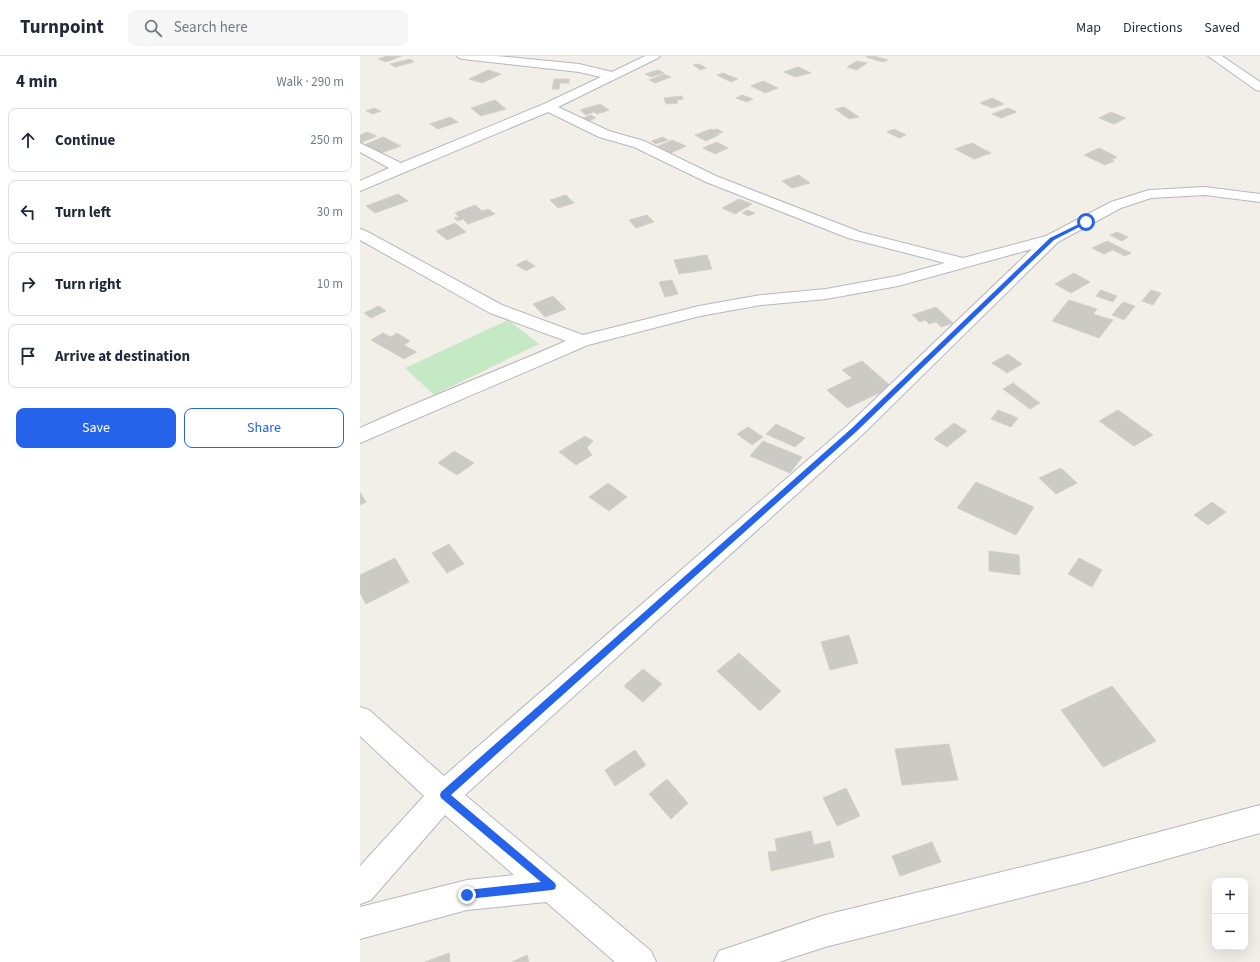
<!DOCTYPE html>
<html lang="en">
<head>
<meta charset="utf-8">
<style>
  :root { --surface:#fff; --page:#f6f6f7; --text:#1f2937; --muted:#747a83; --line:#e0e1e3; --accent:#2563eb }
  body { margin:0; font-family:"Source Sans 3",sans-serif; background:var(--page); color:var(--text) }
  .controls { position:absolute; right:12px; bottom:12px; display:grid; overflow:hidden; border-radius:8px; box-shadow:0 4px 16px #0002 }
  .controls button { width:36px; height:36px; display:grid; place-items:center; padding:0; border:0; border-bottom:1px solid var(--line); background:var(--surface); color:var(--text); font:20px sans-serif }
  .stop { position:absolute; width:12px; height:12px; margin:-9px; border:3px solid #2563eb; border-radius:50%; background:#fff }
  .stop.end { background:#2563eb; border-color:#fff; box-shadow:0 1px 4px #0008 }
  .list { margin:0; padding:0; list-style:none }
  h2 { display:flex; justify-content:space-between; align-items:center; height:52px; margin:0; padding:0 16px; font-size:17px }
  h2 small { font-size:13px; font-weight:400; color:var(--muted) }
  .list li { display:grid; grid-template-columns:26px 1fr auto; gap:12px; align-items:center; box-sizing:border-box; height:64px; margin:0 8px 8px; padding:0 8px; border:1px solid var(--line); border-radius:8px }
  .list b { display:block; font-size:15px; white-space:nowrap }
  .list em { font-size:13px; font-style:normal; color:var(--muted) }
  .actions { display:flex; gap:8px; padding:12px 16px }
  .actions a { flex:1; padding:9px 0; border:1px solid var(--accent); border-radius:8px; text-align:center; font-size:14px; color:var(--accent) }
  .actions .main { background:var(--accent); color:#fff }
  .icon { flex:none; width:22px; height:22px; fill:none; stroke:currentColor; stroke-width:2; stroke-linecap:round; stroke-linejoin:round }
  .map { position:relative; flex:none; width:900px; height:906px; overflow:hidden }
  header { display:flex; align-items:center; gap:24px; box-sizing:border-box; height:56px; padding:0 20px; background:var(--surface); border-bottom:1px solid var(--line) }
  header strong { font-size:19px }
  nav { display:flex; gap:22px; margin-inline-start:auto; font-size:14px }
  .search { width:280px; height:36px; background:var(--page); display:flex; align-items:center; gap:10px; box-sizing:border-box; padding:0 14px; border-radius:8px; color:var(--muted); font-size:15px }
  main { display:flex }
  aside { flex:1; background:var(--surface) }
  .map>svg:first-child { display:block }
  .green { fill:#c5e8c5 }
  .building { fill:#cccac5; stroke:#d6d1c6 }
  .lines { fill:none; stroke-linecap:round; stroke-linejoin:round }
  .street-casing { stroke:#b5b8bc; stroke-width:2 }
  .street { fill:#fff; fill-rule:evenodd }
  .route { fill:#2563eb }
</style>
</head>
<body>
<header>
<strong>Turnpoint</strong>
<div class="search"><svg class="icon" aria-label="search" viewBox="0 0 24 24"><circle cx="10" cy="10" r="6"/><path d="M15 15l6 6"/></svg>Search here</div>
<nav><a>Map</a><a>Directions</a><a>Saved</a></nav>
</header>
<main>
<aside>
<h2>4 min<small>Walk · 290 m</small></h2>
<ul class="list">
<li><svg class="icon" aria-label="ahead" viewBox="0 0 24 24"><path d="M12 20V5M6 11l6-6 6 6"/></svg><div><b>Continue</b></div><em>250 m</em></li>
<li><svg class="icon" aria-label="left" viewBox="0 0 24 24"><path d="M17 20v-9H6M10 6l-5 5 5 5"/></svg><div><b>Turn left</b></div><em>30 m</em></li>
<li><svg class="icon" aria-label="right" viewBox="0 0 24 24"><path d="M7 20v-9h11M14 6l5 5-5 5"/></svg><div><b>Turn right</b></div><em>10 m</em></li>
<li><svg class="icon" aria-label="arrive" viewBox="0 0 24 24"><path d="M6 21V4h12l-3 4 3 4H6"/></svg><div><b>Arrive at destination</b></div></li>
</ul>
<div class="actions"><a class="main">Save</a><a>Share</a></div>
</aside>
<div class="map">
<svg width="900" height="906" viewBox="0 0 900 906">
  <rect width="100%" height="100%" fill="#f1efe8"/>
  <path class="green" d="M 148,264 L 179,288 L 74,339 L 45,312 Z"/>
  <path class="building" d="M 27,0 L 42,0 L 26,6 L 18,3 Z
    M 508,0 L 514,0 L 528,4 L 523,6 L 506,1 Z
    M 50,3 L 54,6 L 35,11 L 30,8 Z
    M 497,5 L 507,7 L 497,14 L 487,11 Z
    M 339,8 L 346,12 L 341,14 L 333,9 Z
    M 438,11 L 451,17 L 435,21 L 424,16 Z
    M 128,14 L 141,18 L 122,27 L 109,23 Z
    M 298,14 L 304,17 L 291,21 L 285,18 Z
    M 363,17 L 378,23 L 371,26 L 357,19 Z
    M 304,18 L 311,21 L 295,27 L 289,24 Z
    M 194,23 L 209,23 L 209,27 L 200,27 L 199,33 L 192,33 Z
    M 403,25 L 418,32 L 405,37 L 391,30 Z
    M 382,39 L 393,43 L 387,46 L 376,42 Z
    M 322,40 L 323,43 L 317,44 L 318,47 L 306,48 L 304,42 Z
    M 632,42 L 644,48 L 632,52 L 620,47 Z
    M 135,44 L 146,53 L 121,60 L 111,52 Z
    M 240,48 L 249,54 L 237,58 L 234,56 L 226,59 L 220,54 Z
    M 484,51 L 499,61 L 489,63 L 475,53 Z
    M 14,52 L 21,55 L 13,58 L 6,55 Z
    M 648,52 L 657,56 L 641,62 L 632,58 Z
    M 751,56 L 766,62 L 754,68 L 739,62 Z
    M 231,59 L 236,62 L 228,65 L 223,62 Z
    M 90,61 L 98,66 L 78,73 L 70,68 Z
    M 351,73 L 353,74 L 357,73 L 363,76 L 357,78 L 359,79 L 346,85 L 335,79 Z
    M 534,73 L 546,79 L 539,82 L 527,76 Z
    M 7,76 L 17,80 L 0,87 L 0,79 Z
    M 23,81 L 41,90 L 21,97 L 4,89 Z
    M 303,81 L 308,84 L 296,88 L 291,85 Z
    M 312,84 L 326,90 L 311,97 L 298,90 Z
    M 357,86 L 368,92 L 355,98 L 343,92 Z
    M 612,87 L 631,97 L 614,103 L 595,93 Z
    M 739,92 L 757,101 L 751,104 L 754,105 L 745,109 L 724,99 Z
    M 439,119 L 450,127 L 432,132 L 422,125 Z
    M 38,138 L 48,145 L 15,157 L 6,150 Z
    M 206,139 L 214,147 L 198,152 L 190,144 Z
    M 379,143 L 392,148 L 375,158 L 362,152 Z
    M 115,149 L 122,155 L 128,153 L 135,158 L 108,168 L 103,163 L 98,165 L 94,162 L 99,161 L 95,157 Z
    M 387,154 L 395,157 L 389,160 L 382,157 Z
    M 287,159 L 294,166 L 276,172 L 269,164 Z
    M 95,167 L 106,176 L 87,184 L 76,175 Z
    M 757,176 L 768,181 L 762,185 L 750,179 Z
    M 747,185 L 771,197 L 765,200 L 753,194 L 744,198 L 732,192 Z
    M 347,199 L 352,213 L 319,218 L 314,204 Z
    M 166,204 L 175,210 L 166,215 L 156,209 Z
    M 714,217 L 730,226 L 711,237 L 695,228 Z
    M 312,224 L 318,238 L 305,241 L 299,226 Z
    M 741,234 L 757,240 L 753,246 L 736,240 Z
    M 791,234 L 801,237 L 793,249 L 782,245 Z
    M 193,240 L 206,253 L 185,261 L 173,248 Z
    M 709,244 L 737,253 L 733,258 L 753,264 L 739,282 L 692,265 Z
    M 763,246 L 775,250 L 764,264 L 752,259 Z
    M 19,250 L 26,255 L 11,262 L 4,257 Z
    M 576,251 L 593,267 L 581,271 L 576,266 L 569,268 L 565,264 L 560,266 L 552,259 Z
    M 23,277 L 31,281 L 37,277 L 50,285 L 44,289 L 57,296 L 44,303 L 11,284 Z
    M 648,298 L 662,308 L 647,317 L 632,307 Z
    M 502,305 L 532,331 L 487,352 L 467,334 L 492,322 L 482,314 Z
    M 653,327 L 680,347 L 670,353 L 643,333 Z
    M 638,354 L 658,362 L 651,371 L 631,363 Z
    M 758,354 L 793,379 L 774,390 L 739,365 Z
    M 594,367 L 607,375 L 587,391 L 574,383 Z
    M 416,368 L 445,382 L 435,391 L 406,378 Z
    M 388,371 L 403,381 L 392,389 L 377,378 Z
    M 225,380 L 233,385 L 227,392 L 232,399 L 216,409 L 199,396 Z
    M 403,385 L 442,401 L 430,417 L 390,400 Z
    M 94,395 L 114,407 L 97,419 L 78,407 Z
    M 701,412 L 717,427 L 696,438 L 679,422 Z
    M 616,426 L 674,451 L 656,479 L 597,452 Z
    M 248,427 L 267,441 L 249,455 L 229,441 Z
    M 0,436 L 6,446 L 0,449 Z
    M 852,446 L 866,456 L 848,469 L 834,459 Z
    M 89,488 L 104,508 L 87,517 L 72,497 Z
    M 629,495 L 659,499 L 660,519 L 629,515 Z
    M 35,502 L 49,526 L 6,548 L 0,537 L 0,519 Z
    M 719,502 L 742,514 L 732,531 L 708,518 Z
    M 489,579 L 498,607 L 470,614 L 461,586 Z
    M 379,597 L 421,635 L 400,655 L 357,615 Z
    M 283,613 L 302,628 L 283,646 L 264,630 Z
    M 752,630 L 796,685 L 743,711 L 701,654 Z
    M 589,688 L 598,724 L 542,729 L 535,693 Z
    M 275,694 L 286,709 L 255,730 L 245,714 Z
    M 307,723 L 328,747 L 311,763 L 289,738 Z
    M 486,732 L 500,760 L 477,770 L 463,742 Z
    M 451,775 L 454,789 L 470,785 L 474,801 L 411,815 L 408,796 L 417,795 L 415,783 Z
    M 572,786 L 581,806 L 540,820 L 532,800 Z
    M 89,897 L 90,906 L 65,906 Z
    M 167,899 L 169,906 L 152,906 Z"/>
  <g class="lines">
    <defs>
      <path id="street" d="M 97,0 L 137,0 L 219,8 L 252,16 L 285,0 L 300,0 L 298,2 L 198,51 L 249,75 L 284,85 L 356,120 L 500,176 L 603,202 L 686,180 L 751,146 L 789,134 L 845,131 L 900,138 L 900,146 L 845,139 L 791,142 L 761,152 L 698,186 L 502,379 L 105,739 L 291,895 L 296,906 L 255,906 L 186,846 L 107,854 L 0,883 L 0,851 L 107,824 L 154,819 L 85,759 L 11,844 L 0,848 L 0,810 L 64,740 L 0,680 L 0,651 L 9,654 L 84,720 L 488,369 L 672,193 L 538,230 L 466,243 L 401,249 L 340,260 L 228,289 L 0,387 L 0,372 C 68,341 137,315 206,285 L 130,257 L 0,184 L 0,173 L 6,175 L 142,249 L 223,279 L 339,250 L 401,239 L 466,233 L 537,220 L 585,207 L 488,182 L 346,126 L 274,91 L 239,81 L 188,56 L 0,135 L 0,125 L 29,112 L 0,96 L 0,87 L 41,107 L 184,48 L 241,21 L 219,16 L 103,3 L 99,2 Z
        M 848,0 L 862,0 L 900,26 L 900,35 L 896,34 Z
        M 900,749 L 900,777 L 728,825 L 465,891 L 419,906 L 354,906 L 359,895 L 465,859 L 728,795 Z"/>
    </defs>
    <use href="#street" class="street-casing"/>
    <use href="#street" class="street"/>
  </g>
  <path class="route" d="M 725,165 L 729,166 L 694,184 L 497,375 L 91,739 L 195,827 L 196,830 L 195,833 L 192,834 L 107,843 L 103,842 L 102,839 L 103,836 L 107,834 L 181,826 L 81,742 L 80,739 L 81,736 L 492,372 L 690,182 Z"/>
</svg>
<div class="controls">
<button>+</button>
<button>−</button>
</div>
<div class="stop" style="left:726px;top:166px"></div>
<div class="stop end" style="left:107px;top:839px"></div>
</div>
</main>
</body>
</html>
